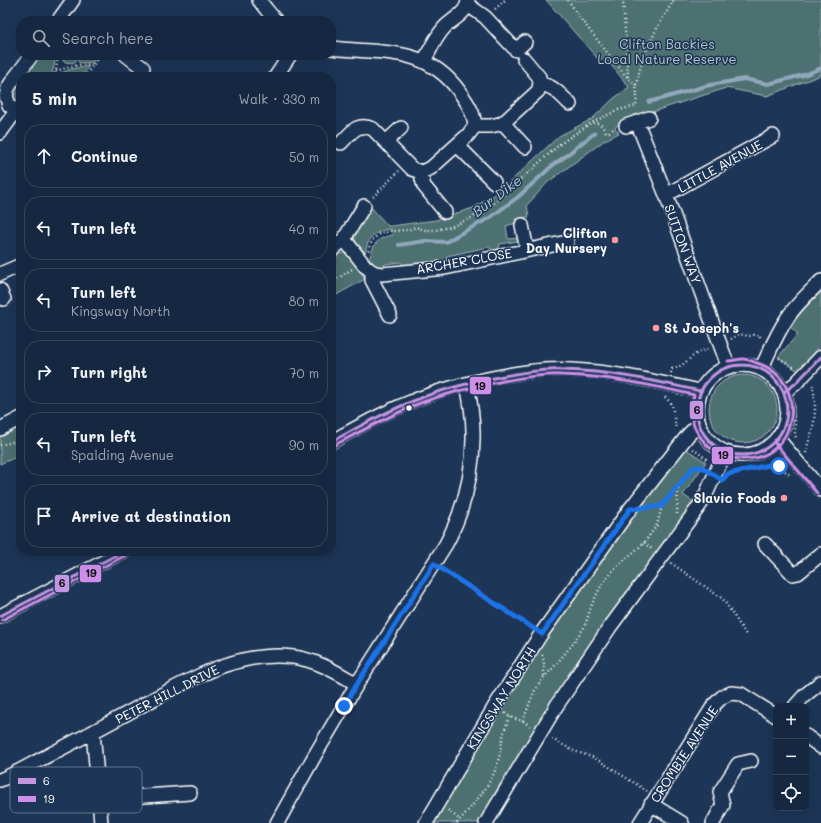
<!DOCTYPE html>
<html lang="en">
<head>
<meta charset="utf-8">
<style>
  :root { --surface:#162841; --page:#23344c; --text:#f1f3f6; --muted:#9ea6b1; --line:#35445a }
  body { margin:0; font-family:Mali,sans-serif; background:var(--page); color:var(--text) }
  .controls { position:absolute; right:12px; bottom:12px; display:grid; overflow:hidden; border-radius:8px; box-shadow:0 4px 16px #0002 }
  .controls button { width:36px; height:36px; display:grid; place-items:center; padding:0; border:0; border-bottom:1px solid var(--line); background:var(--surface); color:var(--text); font:20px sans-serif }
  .stop { position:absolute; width:12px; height:12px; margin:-9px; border:3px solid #1a73e8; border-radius:50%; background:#fff }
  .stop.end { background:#1a73e8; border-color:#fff; box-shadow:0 1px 4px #0008 }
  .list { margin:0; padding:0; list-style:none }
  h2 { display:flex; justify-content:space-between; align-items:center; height:52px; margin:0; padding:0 16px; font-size:17px }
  h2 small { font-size:13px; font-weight:400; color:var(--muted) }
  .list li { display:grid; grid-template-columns:26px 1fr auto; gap:12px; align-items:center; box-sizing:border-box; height:64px; margin:0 8px 8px; padding:0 8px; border:1px solid var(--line); border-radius:16px }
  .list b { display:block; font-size:15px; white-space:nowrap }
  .list p { margin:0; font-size:13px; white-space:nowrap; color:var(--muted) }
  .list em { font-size:13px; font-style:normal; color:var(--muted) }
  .icon { flex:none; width:22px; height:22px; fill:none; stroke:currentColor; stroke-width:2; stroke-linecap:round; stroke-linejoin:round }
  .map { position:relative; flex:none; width:821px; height:823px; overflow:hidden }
  .search { position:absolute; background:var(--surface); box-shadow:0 4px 16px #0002; left:16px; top:16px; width:320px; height:44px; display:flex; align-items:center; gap:10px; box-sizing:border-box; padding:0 14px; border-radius:16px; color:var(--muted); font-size:15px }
  .panel { position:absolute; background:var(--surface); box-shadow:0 4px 16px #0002; left:16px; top:72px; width:320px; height:484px; border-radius:16px }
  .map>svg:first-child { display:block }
  .green { fill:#4e7071; stroke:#a6b8b8 }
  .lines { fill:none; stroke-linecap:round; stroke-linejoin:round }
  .stream { stroke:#91a8bc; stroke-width:4 }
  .minor-casing { stroke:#fff; stroke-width:16 }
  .path { stroke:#fff; stroke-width:2.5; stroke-dasharray:1 3; stroke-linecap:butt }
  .minor { stroke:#1d3557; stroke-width:13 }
  .bus-1-casing { stroke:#1d3557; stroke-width:6 }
  .bus-2-casing { stroke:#1d3557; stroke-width:6 }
  .bus-1 { stroke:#c296e1; stroke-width:3 }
  .bus-2 { stroke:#ce8fe9; stroke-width:3 }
  .route { stroke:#1a73e8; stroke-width:5 }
  .poi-dot { fill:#ff9aa2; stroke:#1d3557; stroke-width:1.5 }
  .bus-dot { fill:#fff; stroke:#1d3557; stroke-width:1.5 }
  .labels { text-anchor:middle; stroke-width:3; stroke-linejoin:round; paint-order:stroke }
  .park-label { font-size:13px; fill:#b8c6c6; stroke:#1d3557 }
  .street-label { font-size:13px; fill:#fff; stroke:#1d3557 }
  .poi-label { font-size:13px; font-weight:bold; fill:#fff; stroke:#1d3557; text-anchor:end }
  .water-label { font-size:14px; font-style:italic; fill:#b6c5d3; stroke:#1d3557 }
  .key { fill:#1d3557; stroke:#617289; stroke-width:1 }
  .key-label { font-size:11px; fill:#fff }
  .line-badge { stroke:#1d3557; stroke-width:1.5 }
  .pale-badge-label { font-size:11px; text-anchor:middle; font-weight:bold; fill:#111 }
</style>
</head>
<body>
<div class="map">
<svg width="821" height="823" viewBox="0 0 821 823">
  <rect width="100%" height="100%" fill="#1d3557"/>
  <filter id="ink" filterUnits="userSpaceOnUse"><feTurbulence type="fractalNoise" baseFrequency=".025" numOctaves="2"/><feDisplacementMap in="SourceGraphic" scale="8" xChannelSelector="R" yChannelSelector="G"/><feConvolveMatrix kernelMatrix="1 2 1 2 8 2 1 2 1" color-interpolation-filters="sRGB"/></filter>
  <g filter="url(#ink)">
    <path class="green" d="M 546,0 L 821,0 L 821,75 L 767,96 L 726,88 L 661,109 L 651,113 L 637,115 L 619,123 L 615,128 L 619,133 L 605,140 L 548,182 L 527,205 L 529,217 L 515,219 L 516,223 L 506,226 L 508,239 L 519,238 L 518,241 L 500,244 L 498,251 L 494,251 L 488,247 L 447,256 L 445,262 L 405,268 L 401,262 L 385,264 L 383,268 C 377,268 372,266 369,260 C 374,245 375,238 393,235 L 391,229 C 388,229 385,229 382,231 C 369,235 368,241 365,253 L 361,247 L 357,245 L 354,236 L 354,233 L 369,205 L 388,226 L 391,226 L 436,220 L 473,208 L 499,192 L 559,136 L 592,119 L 613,99 L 629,87 L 607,60 L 598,59 Z
      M 39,55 L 56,55 L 54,66 L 51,77 L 23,77 Z
      M 60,55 L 99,55 L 93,62 L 79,63 L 78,59 L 73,63 L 64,62 Z
      M 89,66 L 81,77 L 55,77 L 56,75 L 71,69 Z
      M 21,79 L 21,108 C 6,98 13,91 21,79 Z
      M 344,253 L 352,255 L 365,279 L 331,298 L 331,260 L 336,254 Z
      M 821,291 L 821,345 L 798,371 L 778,357 L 798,334 L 788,325 Z
      M709 409a34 34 0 1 1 68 0a34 34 0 1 1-68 0Z
      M 21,424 L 21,455 L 0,464 L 0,436 Z
      M 683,447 L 706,462 L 683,495 L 694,502 L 552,701 L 494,795 L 479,823 L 431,823 L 553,626 Z"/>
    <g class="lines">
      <path class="stream" d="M 649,102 L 710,85 L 744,79 L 768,84 L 807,74 L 821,68
        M 399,245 L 425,241 L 446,242 L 463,232 L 488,219 L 518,197 L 553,165 L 566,156 L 579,145 L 595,133"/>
      <defs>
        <path id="minor" d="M 259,0 L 266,9 L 276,21
          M 468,5 L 485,17 L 516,50 L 525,42
          M 58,21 L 73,0
          M 331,48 C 381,54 425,45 459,91 C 467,102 474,112 475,126 L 468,135 L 431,168 L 421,172 L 412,169 L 373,129 C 357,122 352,132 341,143
          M 126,55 L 143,68
          M 424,61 C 430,50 435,38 444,28 C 452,19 468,13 468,0
          M 276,76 L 290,55
          M 540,84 C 555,86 560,95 570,104
          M 21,114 L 9,105 L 6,96 L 8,88 L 13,80 L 32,55
          M 637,122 L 666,195 L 728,366
          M 503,123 L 525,147
          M 475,126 L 491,126 L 503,123 L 538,91 L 540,84 L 539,77 L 524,59
          M 626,126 L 649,118
          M 0,133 L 16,111
          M 386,142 L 401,128
          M 457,145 L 494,182
          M 421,172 L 422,179 L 424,186 L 445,212
          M 666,195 L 773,136
          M 522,225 L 527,250
          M 344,239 L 365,266 L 370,270 L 375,273 L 382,274 L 393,273 L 445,268 L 567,242
          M 331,251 L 344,239 L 364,206
          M 372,272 L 372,280 L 390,315
          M 0,274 L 21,265
          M 0,290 L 4,299
          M697 410a45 45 0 1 1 90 0a45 45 0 1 1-90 0Z
          M 761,369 C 769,353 776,335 786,320 C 795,305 809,293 821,281
          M 784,392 L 795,384 L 821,357
          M 0,429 L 21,418
          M 778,439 L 821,490
          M 331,442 C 354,429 377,416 401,406 C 427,394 454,386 482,380 C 511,374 542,368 572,370 C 615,372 658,382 700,391
          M 765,544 L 793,574 L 798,573 L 821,554
          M 0,616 L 124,551
          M 795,706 L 804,696 L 821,682
          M 93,732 L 97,776 L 101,823
          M 806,736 L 821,747
          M 0,780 C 17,773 33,763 49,755 C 82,738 115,720 148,702 C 193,678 240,650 293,657 C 317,660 336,672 357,684
          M 100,799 L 190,793
          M 651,804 L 682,823
          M 277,823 L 315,755 L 357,684 L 446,544 C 465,508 474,473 473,432 C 473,416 470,399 467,384
          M 426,823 L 495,706 L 541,634 L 630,509 L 688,435 L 698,425
          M 486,823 L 557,705 L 610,627 L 700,505 L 707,492 L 725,452
          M 640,823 L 714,705 L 722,697 L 731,693 L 741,694 L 776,716
          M 713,823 L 723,805 L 720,792 L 738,764 L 751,761"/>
      </defs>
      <use href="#minor" class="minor-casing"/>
      <path class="path" d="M 568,0 L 583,22 L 625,75 L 636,85 L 637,95 L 636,107
        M 623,0 L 628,78
        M 495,9 L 505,0
        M 56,71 C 68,67 81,64 94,64
        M 53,77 L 56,71 L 58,55
        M 84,77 L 101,55
        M 636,85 L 643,57 L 658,26 L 674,0
        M 593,123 C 600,122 602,126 606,132 L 609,132 L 615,128
        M 373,197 L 399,171
        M 368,251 L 372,240 L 379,234 L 389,231 L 408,230 L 416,227 L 424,230 L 436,230 L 453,226 L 473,217 L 492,205 L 560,144 L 591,123 L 618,110 L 636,106
        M 331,283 L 352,269
        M 731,339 L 739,334 L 749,336 L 759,334 L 761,339
        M 779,358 L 795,368
        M 671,373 L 672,369 C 683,367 688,359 696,354 C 700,351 705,350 708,349
        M 665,397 L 672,404 L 676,429
        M 787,402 L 795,419 L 795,434 L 796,439
        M 0,445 L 21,440
        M 693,449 L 708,460
        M 806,453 C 807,445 810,438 812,431 C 816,416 816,398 812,383
        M 728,474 L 769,465 L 779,466 L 791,476
        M 646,507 L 662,506 L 693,468 L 702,467 L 705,469
        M 677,514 L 678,487
        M 644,543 L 652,549
        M 671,563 L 723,599 L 747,636
        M 444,571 L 531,627
        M 542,655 L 544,661 L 544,677
        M 505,713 L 510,717 L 523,721 L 530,726
        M 523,721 L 530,702 L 535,690 L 544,677 L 553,668 L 572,645 L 585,626 L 592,604 L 601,586 L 614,569 L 644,543 L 657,525 L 662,506
        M 552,739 L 574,751 L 595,758 L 647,791
        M 448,810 L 460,820
        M 457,823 C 472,806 488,789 496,768 C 502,751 501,733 510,717"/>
      <use href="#minor" class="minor"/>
      <defs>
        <path id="bus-1" d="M697 410a45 45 0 1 1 90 0a45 45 0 1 1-90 0Z
          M 784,392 L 795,384 L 821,357
          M 331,442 C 360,426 389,410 421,398 C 446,388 473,382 499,377 C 520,373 541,369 563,370 C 609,371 655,381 700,391
          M 0,616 L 124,551"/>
        <path id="bus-2" d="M 774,442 L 817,493
          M 333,446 C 363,430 392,414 423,402 C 448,393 473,387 499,382 C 520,378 541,374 562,375 C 607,376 651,385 694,395 C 690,412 690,423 701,438 C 704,441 706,445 709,447 C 719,455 730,459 743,459 C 798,461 811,380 757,363 C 753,362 748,359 743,359 C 738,359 733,361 728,361
          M 2,620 L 126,555"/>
      </defs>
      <use href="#bus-1" class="bus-1-casing"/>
      <use href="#bus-2" class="bus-2-casing"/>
      <use href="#bus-1" class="bus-1"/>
      <use href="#bus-2" class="bus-2"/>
    </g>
  </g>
  <g class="lines" filter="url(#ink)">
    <path class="route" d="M 344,706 L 357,684 L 434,564 L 542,634 L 630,509 L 662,506 L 693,468 L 702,467 L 722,480 L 728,474 L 769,465 L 779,466"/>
  </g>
  <g class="poi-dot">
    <circle cx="615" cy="240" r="4"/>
    <circle cx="656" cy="328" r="4"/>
    <circle cx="784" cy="498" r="4"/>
  </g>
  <circle class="bus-dot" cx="409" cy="408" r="3.5"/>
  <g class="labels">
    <g class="park-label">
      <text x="667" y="49">Clifton Backies<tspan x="667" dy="15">Local Nature Reserve</tspan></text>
    </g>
    <g class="street-label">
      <text transform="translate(720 166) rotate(-29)" y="5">LITTLE AVENUE</text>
      <text transform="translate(683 244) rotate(70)" y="5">SUTTON WAY</text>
      <text transform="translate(464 261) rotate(-10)" y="5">ARCHER CLOSE</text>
      <text transform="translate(167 694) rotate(-27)" y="5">PETER HILL DRIVE</text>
      <text transform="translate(501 698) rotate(-58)" y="5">KINGSWAY NORTH</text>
      <text transform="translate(684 754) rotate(-57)" y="5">CROMBIE AVENUE</text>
    </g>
    <g class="poi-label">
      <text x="607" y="238">Clifton<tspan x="607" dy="15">Day Nursery</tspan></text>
      <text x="664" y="333" text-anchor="start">St Joseph's</text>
      <text x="776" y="503">Slavic Foods</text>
    </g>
    <g class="water-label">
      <text transform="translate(497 196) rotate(-37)" y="5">Bur Dike</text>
    </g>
  </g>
  <rect x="10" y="767" width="132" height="46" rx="6" class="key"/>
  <rect x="18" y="778" width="18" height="6" fill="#c296e1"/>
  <rect x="18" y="796" width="18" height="6" fill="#ce8fe9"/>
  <g class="key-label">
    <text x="43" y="785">6</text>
    <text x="43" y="803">19</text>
  </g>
  <g class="line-badge">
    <rect x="469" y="376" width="23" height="19" rx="4" fill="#ce8fe9"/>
    <rect x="689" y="400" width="15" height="20" rx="4" fill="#c296e1"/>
    <rect x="711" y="446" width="23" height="19" rx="4" fill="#ce8fe9"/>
    <rect x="79" y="564" width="23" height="19" rx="4" fill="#ce8fe9"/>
    <rect x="54" y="574" width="16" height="19" rx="4" fill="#c296e1"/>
  </g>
  <g class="pale-badge-label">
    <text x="480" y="390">19</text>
    <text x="697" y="414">6</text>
    <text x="723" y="459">19</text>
    <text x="91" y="577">19</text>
    <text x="62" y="587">6</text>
  </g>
</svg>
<div class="controls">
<button>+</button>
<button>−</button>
<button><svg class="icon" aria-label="locate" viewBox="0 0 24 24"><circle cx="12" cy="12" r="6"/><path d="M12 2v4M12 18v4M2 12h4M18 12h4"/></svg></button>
</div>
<div class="stop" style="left:779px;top:466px"></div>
<div class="stop end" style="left:344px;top:706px"></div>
<div class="search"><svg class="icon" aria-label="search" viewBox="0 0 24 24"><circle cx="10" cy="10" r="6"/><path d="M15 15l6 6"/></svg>Search here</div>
<section class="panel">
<h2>5 min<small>Walk · 330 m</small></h2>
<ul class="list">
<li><svg class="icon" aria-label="ahead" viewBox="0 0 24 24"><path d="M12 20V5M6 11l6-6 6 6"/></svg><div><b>Continue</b></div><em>50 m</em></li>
<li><svg class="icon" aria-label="left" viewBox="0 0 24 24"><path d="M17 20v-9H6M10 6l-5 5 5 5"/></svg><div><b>Turn left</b></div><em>40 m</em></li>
<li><svg class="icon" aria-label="left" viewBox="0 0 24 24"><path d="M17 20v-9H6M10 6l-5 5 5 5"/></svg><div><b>Turn left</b><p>Kingsway North</p></div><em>80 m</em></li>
<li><svg class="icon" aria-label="right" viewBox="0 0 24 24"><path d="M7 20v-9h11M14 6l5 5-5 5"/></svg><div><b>Turn right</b></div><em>70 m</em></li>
<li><svg class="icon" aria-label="left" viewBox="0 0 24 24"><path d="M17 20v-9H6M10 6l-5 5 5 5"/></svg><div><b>Turn left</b><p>Spalding Avenue</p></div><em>90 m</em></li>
<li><svg class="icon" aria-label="arrive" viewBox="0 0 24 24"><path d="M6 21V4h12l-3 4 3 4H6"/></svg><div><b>Arrive at destination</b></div></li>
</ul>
</section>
</div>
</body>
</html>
